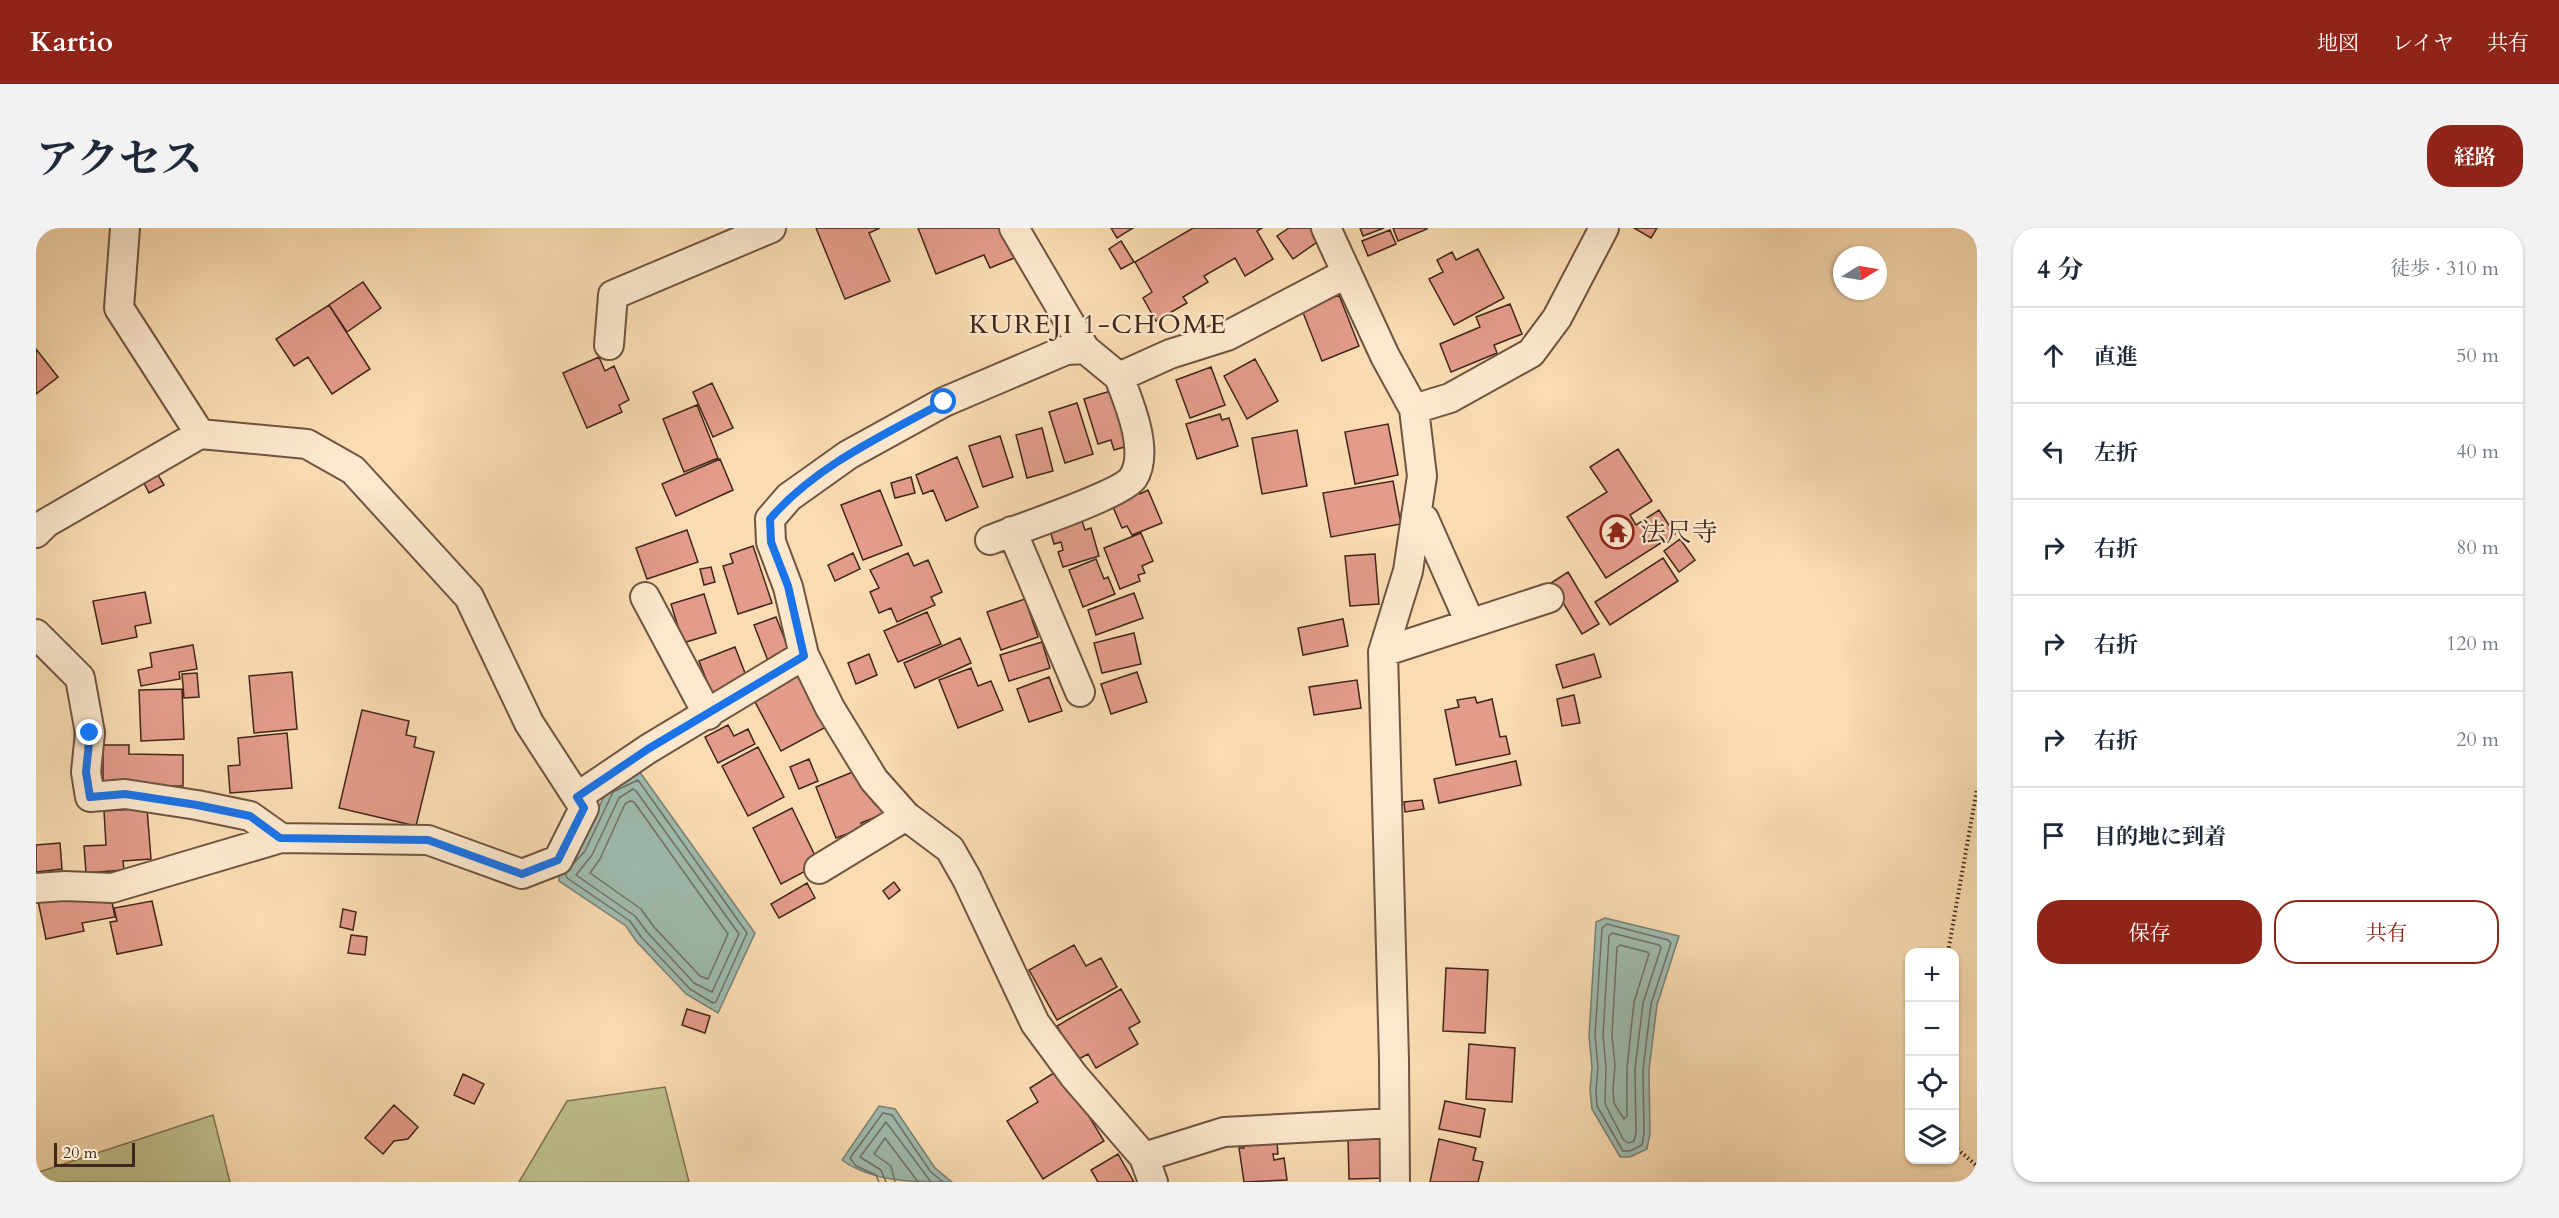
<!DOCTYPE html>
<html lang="ja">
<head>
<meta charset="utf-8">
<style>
  :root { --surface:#fff; --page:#f2f2f3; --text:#1f2937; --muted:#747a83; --line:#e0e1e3; --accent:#8f2418 }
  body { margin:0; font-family:Cardo,"Noto Serif JP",serif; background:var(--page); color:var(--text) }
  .controls { position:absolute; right:18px; bottom:18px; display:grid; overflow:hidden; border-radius:12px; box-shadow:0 2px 4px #0004 }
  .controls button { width:54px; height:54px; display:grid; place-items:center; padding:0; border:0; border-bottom:2px solid var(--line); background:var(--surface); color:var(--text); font:30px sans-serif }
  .compass { position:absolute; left:1797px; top:18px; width:54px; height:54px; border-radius:50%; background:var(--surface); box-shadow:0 2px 4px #0004; rotate:79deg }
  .scale { position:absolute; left:18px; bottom:15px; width:81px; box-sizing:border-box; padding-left:6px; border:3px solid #41261b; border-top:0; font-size:16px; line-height:21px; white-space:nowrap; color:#41261b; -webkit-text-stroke:4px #fce8cd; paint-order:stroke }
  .stop { position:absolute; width:18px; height:18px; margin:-14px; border:4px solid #1a73e8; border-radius:50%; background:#fff }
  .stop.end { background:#1a73e8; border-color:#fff; box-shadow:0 2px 6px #0008 }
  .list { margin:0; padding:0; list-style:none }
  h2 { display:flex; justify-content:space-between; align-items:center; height:78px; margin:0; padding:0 24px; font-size:26px }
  h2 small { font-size:20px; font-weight:400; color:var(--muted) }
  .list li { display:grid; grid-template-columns:39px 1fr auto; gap:18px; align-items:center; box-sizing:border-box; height:96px; padding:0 24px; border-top:2px solid var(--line) }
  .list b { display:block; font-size:22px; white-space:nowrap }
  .list em { font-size:20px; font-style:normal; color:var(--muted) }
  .actions { display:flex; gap:12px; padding:18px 24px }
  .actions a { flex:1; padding:14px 0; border:2px solid var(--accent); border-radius:24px; text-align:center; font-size:21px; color:var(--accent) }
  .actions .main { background:var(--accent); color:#fff }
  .icon { flex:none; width:33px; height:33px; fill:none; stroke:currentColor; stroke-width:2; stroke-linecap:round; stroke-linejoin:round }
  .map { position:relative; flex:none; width:1941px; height:954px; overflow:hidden; border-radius:24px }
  header { display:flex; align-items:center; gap:36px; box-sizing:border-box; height:84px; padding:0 30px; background:var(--accent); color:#fff }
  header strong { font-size:28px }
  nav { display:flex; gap:33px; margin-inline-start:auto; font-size:21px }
  .intro { display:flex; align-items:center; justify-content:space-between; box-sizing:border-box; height:144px; padding:0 36px }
  h1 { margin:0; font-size:42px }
  .button { padding:15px 27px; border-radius:24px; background:var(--accent); color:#fff; font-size:21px; font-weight:700 }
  main { display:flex; gap:36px; padding:0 36px }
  aside { flex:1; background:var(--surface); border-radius:24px; box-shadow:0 2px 4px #0004 }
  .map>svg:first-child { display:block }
  .green { fill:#bec08d; stroke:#807354; stroke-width:1.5 }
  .water { fill:#9ebbaf; stroke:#797f74; stroke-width:1.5 }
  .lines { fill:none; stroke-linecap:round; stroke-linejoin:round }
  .shore { stroke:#707065; stroke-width:1.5 }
  .building { fill:#e39c8a; stroke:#41261b; stroke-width:1.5 }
  .street-casing { stroke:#6f5441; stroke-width:32 }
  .path { stroke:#41261b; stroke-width:4; stroke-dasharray:1.5 3; stroke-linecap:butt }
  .street { stroke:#fce8cd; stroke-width:28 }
  .route { stroke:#1a73e8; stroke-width:8 }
  .labels { text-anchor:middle; stroke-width:4.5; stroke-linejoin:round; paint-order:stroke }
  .poi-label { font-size:26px; fill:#41261b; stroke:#fce8cd; text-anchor:start }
  .neighbourhood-label { font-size:27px; letter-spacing:1.5px; fill:#41261b; stroke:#fce8cd }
</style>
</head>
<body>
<header>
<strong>Kartio</strong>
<nav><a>地図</a><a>レイヤ</a><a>共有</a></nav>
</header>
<div class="intro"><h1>アクセス</h1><a class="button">経路</a></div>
<main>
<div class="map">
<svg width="1941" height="954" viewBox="0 0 1941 954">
  <rect width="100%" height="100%" fill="#fadcb2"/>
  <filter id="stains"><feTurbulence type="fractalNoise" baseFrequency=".00333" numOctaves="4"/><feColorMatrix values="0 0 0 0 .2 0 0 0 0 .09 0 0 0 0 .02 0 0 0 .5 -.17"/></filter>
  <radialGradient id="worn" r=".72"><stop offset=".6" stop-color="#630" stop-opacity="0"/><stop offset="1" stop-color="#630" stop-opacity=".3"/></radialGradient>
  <path class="green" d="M 629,859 L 653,954 L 483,954 L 531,873 Z
    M 177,887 L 194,954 L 0,954 L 0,945 Z"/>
  <path class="water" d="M 603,543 L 719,705 L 682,785 L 650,766 L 600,713 L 590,698 L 523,653 L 523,642 L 544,620 L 572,560 Z
    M 1569,690 L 1643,708 L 1621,777 L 1613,842 L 1614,906 L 1611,921 L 1594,929 L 1584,929 L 1556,881 L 1554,862 L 1556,839 L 1553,808 L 1560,694 Z
    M 843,878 L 859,881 L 899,940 L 916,954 C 876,954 836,954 806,932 Z"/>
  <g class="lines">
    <path class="shore" d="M 597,561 L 600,563 L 703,706 L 676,764 L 658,755 L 611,704 L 599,688 L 540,647 L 556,627 L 583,570 Z
      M 594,573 L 598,574 L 692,706 L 672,751 L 664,748 L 618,699 L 605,681 L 554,645 L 564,631 L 589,576 Z
      M 529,645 L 531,650 L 594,693 L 605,709 L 654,761 L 677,775 L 680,774 L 711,705 L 602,552 L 577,564 L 549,623 L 538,635
      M 1571,696 L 1632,712 L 1635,715 L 1615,776 L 1607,842 L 1608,905 L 1606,917 L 1594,923 L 1587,923 L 1561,878 L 1560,862 L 1562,839 L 1559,807 L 1566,700 Z
      M 1576,705 L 1623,717 L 1625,720 L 1607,775 L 1599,841 L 1600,905 L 1598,913 L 1592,915 L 1587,911 L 1569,876 L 1570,839 L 1567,807 L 1573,708 Z
      M 1584,717 L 1611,724 L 1613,726 L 1598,774 L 1591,840 L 1591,888 L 1588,891 L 1578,875 L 1577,862 L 1579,838 L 1576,807 L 1581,719 Z
      M 843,954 L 840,947 L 820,938 L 814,930 L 847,885 L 856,887 L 894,943 L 907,954
      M 850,954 L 845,942 L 824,929 L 850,894 L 895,954
      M 859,954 L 855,938 L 838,926 L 849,910 L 882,954"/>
  </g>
  <path class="building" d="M 780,0 L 844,0 L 833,5 L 854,53 L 809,71 Z
    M 882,0 L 966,0 L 978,30 L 954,40 L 948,27 L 900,46 Z
    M 1075,0 L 1097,0 L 1081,10 Z
    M 1157,0 L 1226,0 L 1221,3 L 1237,31 L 1209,48 L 1199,30 L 1168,48 L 1172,54 L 1147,69 L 1151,75 L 1120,93 L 1107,70 L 1116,64 L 1099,34 Z
    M 1253,0 L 1276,0 L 1284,12 L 1257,31 L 1241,8 Z
    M 1324,0 L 1348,0 L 1327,8 Z
    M 1357,0 L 1390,0 L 1391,1 L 1362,13 Z
    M 1598,0 L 1621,0 L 1615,10 Z
    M 1354,2 L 1360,16 L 1332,28 L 1326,13 Z
    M 1085,13 L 1098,34 L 1085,41 L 1073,21 Z
    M 1442,21 L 1468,70 L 1418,97 L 1393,51 L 1407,44 L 1401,32 L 1416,24 L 1420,32 Z
    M 327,54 L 345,80 L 311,104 L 293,77 Z
    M 1303,67 L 1323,118 L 1286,133 L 1266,82 Z
    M 1474,76 L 1486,106 L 1458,117 L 1461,125 L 1415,144 L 1404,116 L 1444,99 L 1440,89 Z
    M 293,77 L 334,141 L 296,166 L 272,129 L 258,138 L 240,111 Z
    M 0,121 L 22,149 L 0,166 Z
    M 563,129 L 569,143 L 578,138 L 593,172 L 583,177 L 586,184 L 551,200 L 527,145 Z
    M 1219,131 L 1242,173 L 1211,191 L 1188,148 Z
    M 1175,139 L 1189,177 L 1154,190 L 1140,152 Z
    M 676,155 L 697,200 L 677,209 L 657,164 Z
    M 1078,162 L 1095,217 L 1078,222 L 1075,212 L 1062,216 L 1048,171 Z
    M 1041,175 L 1057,226 L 1029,235 L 1013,184 Z
    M 661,177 L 682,230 L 648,244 L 627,191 Z
    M 1184,186 L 1186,192 L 1193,190 L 1202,218 L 1161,231 L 1150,196 Z
    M 1352,196 L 1362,247 L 1319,256 L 1309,204 Z
    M 1006,200 L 1017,243 L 991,250 L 980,207 Z
    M 1261,202 L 1271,258 L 1226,266 L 1216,210 Z
    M 964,208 L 977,249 L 947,259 L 933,218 Z
    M 1582,221 L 1616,273 L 1594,287 L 1600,297 L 1623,282 L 1639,306 L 1570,350 L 1531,289 L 1571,264 L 1554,239 Z
    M 921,229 L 942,279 L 910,293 L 897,262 L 887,266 L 880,247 Z
    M 684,231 L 697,262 L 640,288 L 626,256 Z
    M 119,242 L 128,257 L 113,265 L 105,249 Z
    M 875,249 L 879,265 L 859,270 L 855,255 Z
    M 1357,253 L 1365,296 L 1295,309 L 1287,265 Z
    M 1102,261 L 1104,266 L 1112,262 L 1126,295 L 1096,307 L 1091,298 L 1086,300 L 1077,279 L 1087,275 L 1084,268 Z
    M 844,262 L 866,317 L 827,332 L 805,277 Z
    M 1045,290 L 1049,302 L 1055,300 L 1063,328 L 1027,339 L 1022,324 L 1027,322 L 1025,314 L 1018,316 L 1013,299 Z
    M 651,302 L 662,334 L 611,351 L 600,320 Z
    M 1105,305 L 1117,333 L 1106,338 L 1109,345 L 1102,347 L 1104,353 L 1084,361 L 1068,320 Z
    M 1644,311 L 1659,332 L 1643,344 L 1628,323 Z
    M 717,318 L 736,375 L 702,386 L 687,338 L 697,335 L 694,326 Z
    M 817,325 L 824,341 L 799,353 L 792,337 Z
    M 872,325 L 878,338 L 892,332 L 906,364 L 895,369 L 899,377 L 861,394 L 855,380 L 843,385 L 834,364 L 843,360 L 834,342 Z
    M 1339,326 L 1343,376 L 1314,378 L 1309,328 Z
    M 1627,330 L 1642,353 L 1574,397 L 1559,374 Z
    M 1060,331 L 1068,351 L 1072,349 L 1079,366 L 1047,379 L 1033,342 Z
    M 675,339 L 679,354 L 668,357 L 664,341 Z
    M 1532,344 L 1563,396 L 1546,406 L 1515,355 Z
    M 109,364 L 115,395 L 99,398 L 101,409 L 66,416 L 57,373 Z
    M 1098,365 L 1107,390 L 1060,407 L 1052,382 Z
    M 668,366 L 680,405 L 647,415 L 635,376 Z
    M 989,371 L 1002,409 L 965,422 L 951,384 Z
    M 891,384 L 905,416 L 862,434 L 848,403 Z
    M 740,389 L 756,430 L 734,438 L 718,397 Z
    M 1307,391 L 1312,418 L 1267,427 L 1262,400 Z
    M 1098,405 L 1105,436 L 1066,445 L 1058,415 Z
    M 924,410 L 935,435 L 879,460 L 868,435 Z
    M 1006,414 L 1014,440 L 973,453 L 964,427 Z
    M 157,417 L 161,441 L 143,444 L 144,451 L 105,458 L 102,442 L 116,439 L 114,425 Z
    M 699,419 L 714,458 L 678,472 L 663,433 Z
    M 833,426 L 841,447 L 820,456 L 812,435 Z
    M 1558,426 L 1565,449 L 1527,460 L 1520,437 Z
    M 935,440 L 942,458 L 955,453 L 967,482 L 922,500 L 903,452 Z
    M 256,444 L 261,501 L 218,505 L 213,448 Z
    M 1101,444 L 1111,474 L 1075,486 L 1065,456 Z
    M 161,445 L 163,469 L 148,470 L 146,446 Z
    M 763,447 L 790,499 L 745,523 L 718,472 Z
    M 1013,449 L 1026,483 L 993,494 L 981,461 Z
    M 1321,452 L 1325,480 L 1278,487 L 1273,459 Z
    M 146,461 L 148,511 L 105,513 L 103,462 Z
    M 1538,467 L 1544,495 L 1526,498 L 1521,471 Z
    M 1439,469 L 1441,475 L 1456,471 L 1464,509 L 1470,508 L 1474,526 L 1420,537 L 1409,482 L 1423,479 L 1421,472 Z
    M 326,482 L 373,493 L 370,507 L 380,509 L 378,519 L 398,524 L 380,598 L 303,580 Z
    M 692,497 L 698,508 L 712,501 L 719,516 L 682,535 L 669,509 Z
    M 251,505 L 256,560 L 194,565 L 192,538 L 204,537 L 202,510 Z
    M 67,517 L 93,517 L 93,526 L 147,527 L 147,558 L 136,558 L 136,565 L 67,565 Z
    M 722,519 L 748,569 L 712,588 L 686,538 Z
    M 773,531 L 782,553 L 763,561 L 754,539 Z
    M 1480,533 L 1485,557 L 1403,575 L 1398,551 Z
    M 824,541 L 837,574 L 847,570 L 852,584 L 825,595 L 827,600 L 800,610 L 780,559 Z
    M 1386,572 L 1388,581 L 1369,584 L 1368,574 Z
    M 111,580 L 115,631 L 87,633 L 88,642 L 50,645 L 48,618 L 70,617 L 68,583 Z
    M 756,580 L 783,636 L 745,656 L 717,600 Z
    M 24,615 L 26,641 L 0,644 L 0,617 Z
    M 858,654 L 864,662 L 853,671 L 847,663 Z
    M 771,655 L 779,670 L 743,690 L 735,676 Z
    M 74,664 L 79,689 L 46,695 L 48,703 L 10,711 L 1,668 Z
    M 116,673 L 126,717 L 81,726 L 74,694 L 81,693 L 78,680 Z
    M 307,681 L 320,684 L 317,702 L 304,699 Z
    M 315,707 L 331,709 L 329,727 L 312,725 Z
    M 1038,717 L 1050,738 L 1065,730 L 1081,759 L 1021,792 L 993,742 Z
    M 1410,740 L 1452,742 L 1449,805 L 1407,803 Z
    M 1085,761 L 1104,794 L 1093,800 L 1102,816 L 1060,840 L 1052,826 L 1041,832 L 1021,798 Z
    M 651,781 L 674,788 L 669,805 L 646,797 Z
    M 1433,816 L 1479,820 L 1476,874 L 1430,871 Z
    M 1024,841 L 1068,913 L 1007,951 L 971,893 L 1002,874 L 994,860 Z
    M 427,846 L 448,856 L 438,876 L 418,867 Z
    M 1409,873 L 1449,881 L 1444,909 L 1403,901 Z
    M 358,877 L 382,899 L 372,911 L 358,913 L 347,926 L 329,910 Z
    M 1351,907 L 1352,950 L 1313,951 L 1312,908 Z
    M 1403,911 L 1440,920 L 1437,932 L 1447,934 L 1442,954 L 1394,954 Z
    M 1207,912 L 1241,915 L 1242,926 L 1237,926 L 1238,932 L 1248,930 L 1251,952 L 1208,954 L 1203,920 L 1208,920 Z
    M 1082,926 L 1098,954 L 1062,954 L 1055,942 Z"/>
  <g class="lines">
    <defs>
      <path id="street" d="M 978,0 L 1049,121
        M 1290,0 L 1349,128 L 1378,181 L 1386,248 L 1372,343 L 1347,424 L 1358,832 L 1359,954
        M 573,117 L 577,67 L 735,0
        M 1378,181 L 1414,170 L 1495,125 L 1521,90 L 1568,0
        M 164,206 L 271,216 L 317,242 L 433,369 L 493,495 L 541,569
        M 1380,287 L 1388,291 L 1434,395
        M 976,303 L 1044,464
        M 0,305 L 10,295 L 164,206 L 83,80 L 89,0
        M 954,312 C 979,302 1085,267 1097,250 C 1114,224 1093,175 1083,149
        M 609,369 L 672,487
        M 0,406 L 44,450 L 54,505 L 50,544 L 54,569 L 89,566 L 161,577 L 214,588 L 245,610
        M 1347,424 L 1513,370
        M 783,641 L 870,588
        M 0,660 L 29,658 L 76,660 L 245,610 L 392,612 L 486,646 L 522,632 L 548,580 L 541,569 L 612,521 L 768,427
        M 1108,929 L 1188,904 L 1358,895
        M 1117,954 L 1108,929 L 1038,848 L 999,795 L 931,651 L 914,621 L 870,588 L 838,552 L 794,480 L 768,427 L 752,359 L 735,314 L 734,291 L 753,269 L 812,227 L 908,174 L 1030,122 L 1049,121 L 1083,149 L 1134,126 L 1191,108 L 1311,45"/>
    </defs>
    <use href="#street" class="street-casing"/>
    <path class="path" d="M 1912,724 L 1941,561
      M 1918,918 L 1941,938"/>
    <use href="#street" class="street"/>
  </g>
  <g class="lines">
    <path class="route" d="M 54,505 L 50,544 L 54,569 L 89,566 L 161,577 L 214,588 L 244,610 L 392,612 L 486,646 L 522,632 L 548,580 L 541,569 L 612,521 L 768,428 L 752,358 L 735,314 L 734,291 C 779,238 848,207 908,174"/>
  </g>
  <defs>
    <symbol id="temple-ring" viewBox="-11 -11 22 22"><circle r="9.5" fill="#fce8cd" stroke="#8f2418" stroke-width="1.5"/><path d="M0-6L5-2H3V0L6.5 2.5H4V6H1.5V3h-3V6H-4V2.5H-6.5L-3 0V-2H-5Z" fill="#8f2418"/></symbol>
  </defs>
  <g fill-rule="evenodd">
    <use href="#temple-ring" x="1562" y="285" width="38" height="38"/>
  </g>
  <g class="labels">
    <g class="poi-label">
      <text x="1604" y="313">法尺寺</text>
    </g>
    <g class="neighbourhood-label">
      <text x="1062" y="105">KUREJI 1-CHOME</text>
    </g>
  </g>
  <rect width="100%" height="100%" filter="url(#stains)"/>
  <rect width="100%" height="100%" fill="url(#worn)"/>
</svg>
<div class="controls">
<button>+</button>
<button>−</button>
<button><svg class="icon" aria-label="locate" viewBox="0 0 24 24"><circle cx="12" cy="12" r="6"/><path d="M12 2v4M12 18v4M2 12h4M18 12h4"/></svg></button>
<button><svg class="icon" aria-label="layers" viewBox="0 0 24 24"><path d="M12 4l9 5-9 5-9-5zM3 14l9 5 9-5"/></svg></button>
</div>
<svg class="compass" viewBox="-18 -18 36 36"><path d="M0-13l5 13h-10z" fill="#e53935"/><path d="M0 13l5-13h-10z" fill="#747a83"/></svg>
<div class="scale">20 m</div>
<div class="stop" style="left:908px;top:174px"></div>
<div class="stop end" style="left:54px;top:505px"></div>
</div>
<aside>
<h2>4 分<small>徒歩 · 310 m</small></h2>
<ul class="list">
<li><svg class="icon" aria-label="ahead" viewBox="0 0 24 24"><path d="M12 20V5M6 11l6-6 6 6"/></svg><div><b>直進</b></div><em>50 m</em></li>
<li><svg class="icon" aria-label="left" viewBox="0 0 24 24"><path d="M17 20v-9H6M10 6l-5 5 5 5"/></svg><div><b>左折</b></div><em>40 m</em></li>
<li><svg class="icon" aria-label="right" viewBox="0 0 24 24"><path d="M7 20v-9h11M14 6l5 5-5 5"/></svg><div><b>右折</b></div><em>80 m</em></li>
<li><svg class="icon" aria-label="right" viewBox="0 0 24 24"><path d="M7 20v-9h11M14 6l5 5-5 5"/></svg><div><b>右折</b></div><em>120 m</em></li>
<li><svg class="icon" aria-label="right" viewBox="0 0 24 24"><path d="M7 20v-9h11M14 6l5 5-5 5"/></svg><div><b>右折</b></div><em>20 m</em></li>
<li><svg class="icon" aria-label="arrive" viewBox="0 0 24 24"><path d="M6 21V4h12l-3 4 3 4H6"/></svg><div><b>目的地に到着</b></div></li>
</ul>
<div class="actions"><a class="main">保存</a><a>共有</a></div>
</aside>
</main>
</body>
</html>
